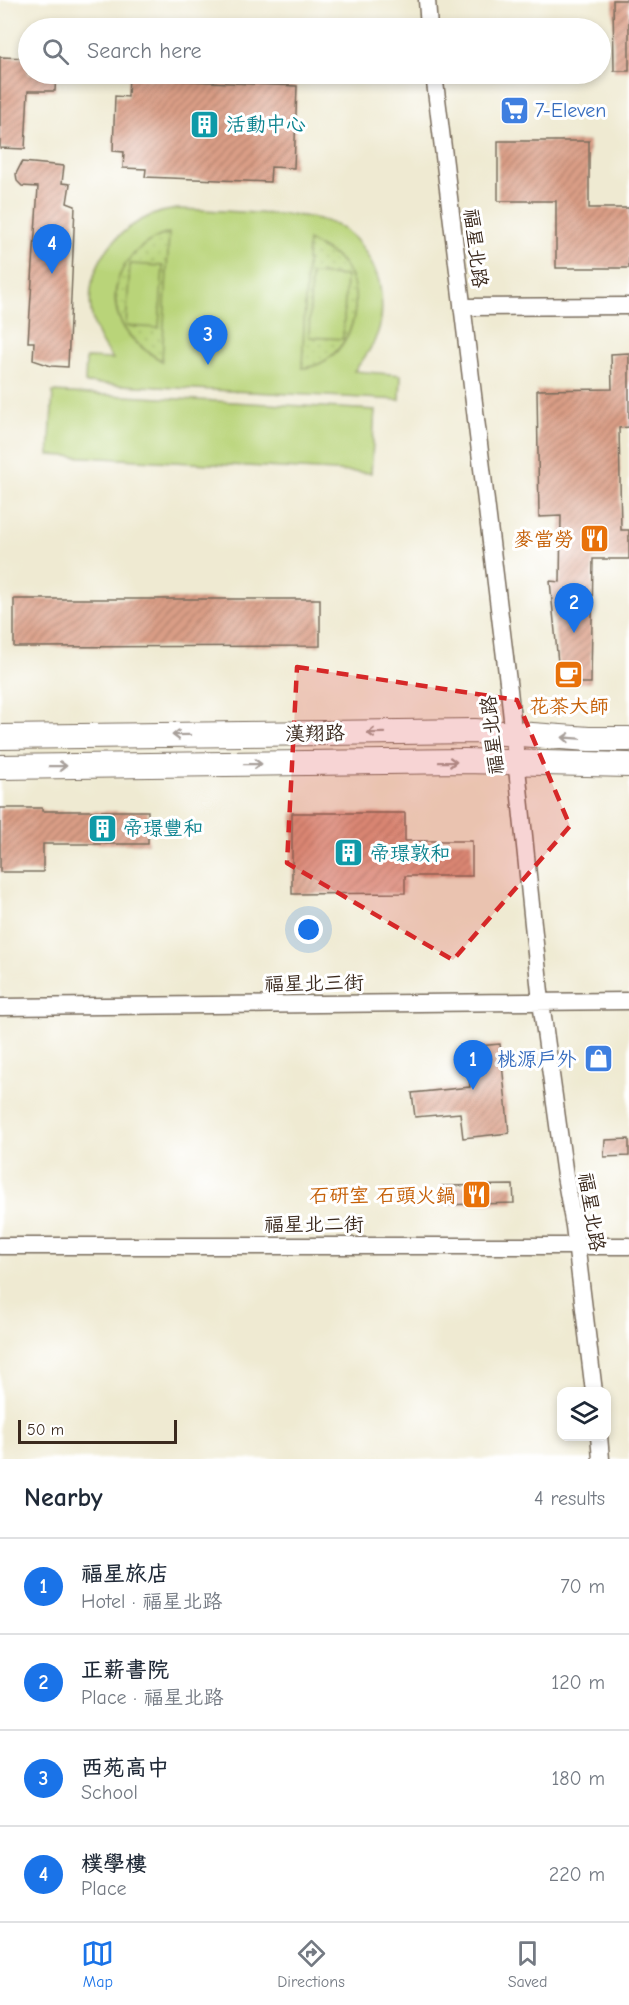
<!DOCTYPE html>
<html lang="en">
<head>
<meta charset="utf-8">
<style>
  :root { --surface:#fff; --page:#f6f6f7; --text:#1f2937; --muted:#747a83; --line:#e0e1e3; --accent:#1a73e8 }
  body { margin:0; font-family:"Comic Neue","LXGW WenKai TC",sans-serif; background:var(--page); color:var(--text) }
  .controls { position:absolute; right:18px; bottom:18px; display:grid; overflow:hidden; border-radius:12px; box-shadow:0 3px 9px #0003 }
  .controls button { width:54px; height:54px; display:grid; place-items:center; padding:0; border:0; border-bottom:2px solid var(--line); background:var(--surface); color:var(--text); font:30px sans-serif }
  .scale { position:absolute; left:18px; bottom:15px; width:159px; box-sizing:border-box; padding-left:6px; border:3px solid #3b2a1e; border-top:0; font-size:16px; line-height:21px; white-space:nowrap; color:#3b2a1e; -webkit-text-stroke:4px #fff; paint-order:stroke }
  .you { position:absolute; left:309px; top:930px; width:21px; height:21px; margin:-15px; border:4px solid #fff; border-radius:50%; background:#1a73e8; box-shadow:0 0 0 9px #1a73e833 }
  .badge { display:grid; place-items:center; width:39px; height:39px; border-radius:50%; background:var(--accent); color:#fff; font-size:20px; font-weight:700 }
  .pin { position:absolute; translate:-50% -50px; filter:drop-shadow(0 2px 3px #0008) }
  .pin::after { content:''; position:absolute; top:32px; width:21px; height:18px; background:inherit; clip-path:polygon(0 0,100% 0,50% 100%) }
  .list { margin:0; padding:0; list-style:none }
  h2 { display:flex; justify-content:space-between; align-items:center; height:78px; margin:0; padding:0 24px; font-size:26px }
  h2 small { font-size:20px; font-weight:400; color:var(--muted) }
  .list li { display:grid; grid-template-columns:39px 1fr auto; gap:18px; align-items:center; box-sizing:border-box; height:96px; padding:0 24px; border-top:2px solid var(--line) }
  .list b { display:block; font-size:22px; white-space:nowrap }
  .list p { margin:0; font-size:20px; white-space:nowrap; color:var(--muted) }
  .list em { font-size:20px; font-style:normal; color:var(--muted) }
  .icon { flex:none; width:33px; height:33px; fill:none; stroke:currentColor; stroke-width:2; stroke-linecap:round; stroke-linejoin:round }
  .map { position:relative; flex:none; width:629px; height:1459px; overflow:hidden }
  .search { position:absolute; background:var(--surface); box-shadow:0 3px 9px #0003; left:18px; right:18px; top:18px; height:66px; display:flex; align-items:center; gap:15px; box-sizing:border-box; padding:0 21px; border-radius:33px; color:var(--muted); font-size:22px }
  .sheet { height:462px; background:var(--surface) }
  nav { display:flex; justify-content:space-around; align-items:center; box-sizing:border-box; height:84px; border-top:2px solid var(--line); background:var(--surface); font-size:16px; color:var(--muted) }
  nav a { display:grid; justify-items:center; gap:3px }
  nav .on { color:var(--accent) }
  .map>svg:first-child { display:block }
  .grass { fill:url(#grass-dots); stroke:#7a7f4c; stroke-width:1.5 }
  .pitch { fill:#b9d479; stroke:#7a7f4c; stroke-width:1.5; fill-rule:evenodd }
  .building { fill:url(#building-hatch) }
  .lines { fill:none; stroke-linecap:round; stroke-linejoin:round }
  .street-casing { stroke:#7a6d5d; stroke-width:19 }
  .secondary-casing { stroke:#7a6d5d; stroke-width:26 }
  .street { stroke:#fff; stroke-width:16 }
  .secondary { stroke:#fff; stroke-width:24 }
  .oneway { stroke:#a79f9a }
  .marked { fill:#d62828; fill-opacity:0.2; stroke:#d62828; stroke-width:4.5; stroke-dasharray:12 8; stroke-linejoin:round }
  .labels { text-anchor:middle; stroke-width:6; stroke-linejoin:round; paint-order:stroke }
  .shop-label { font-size:20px; fill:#366cbe; stroke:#fff; text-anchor:start }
  .culture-label { font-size:20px; fill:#0d838f; stroke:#fff; text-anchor:start }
  .street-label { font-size:20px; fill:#3b2a1e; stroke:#fff }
  .food-label { font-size:20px; fill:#c56008; stroke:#fff; text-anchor:end }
</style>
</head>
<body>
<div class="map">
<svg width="629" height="1459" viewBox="0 0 629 1459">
  <defs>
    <pattern id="grass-dots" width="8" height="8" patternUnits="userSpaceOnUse" patternTransform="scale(1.5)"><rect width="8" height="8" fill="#b9d479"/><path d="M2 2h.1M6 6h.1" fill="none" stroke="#a0b668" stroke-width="1.8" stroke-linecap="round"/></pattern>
    <pattern id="building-hatch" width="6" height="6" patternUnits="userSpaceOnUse" patternTransform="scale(1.5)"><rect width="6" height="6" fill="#da9e86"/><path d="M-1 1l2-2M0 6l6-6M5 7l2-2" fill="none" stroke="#b2816d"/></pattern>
  </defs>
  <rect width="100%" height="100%" fill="#fff"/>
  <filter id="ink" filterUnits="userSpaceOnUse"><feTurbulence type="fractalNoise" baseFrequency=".0167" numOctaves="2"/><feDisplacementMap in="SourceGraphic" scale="12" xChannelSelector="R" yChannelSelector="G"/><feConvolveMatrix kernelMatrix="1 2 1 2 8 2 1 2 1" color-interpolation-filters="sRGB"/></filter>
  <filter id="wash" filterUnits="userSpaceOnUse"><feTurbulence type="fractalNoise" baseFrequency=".008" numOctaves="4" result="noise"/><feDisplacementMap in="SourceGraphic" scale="24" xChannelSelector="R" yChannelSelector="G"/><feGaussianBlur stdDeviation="1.35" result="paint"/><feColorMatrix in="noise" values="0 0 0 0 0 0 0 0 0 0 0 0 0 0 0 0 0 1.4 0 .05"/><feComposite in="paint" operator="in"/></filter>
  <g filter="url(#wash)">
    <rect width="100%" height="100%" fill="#efead2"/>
    <path class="grass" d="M 169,233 C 204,235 239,236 275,238 C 285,239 302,237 311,242 C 321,247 334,254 342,262 C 374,296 348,366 301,369 L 162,361 C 150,354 139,346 129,335 C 107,308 113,269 140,247 C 149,240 158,236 169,233 Z"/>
    <path class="pitch" d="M 177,209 C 203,210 229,211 255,213 C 299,215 346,213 368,257 C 373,267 379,276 380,287 C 386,323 377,344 354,371 L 401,375 L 400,400 L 85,383 L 86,358 L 113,359 C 62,299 103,218 177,209 ZM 169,233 L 162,361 C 150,354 138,346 129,335 C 97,295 125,245 169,233 ZM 308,241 C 318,245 335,254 343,263 C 371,298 349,366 302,368 Z
      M 130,264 L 163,266 L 159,328 L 126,326 Z
      M 311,274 L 346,276 L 343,339 L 309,337 Z
      M 53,392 L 375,410 L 371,473 L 49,455 Z"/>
    <g id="blocks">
      <path class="building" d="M 613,0 L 629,0 L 629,71 L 614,71 Z
        M 0,57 L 28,58 L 28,74 L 56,74 L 55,91 L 28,91 L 25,149 L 0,148 Z
        M 129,75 L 138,76 L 148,79 L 297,86 L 294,168 L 271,167 L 270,182 L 145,177 L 146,169 L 123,168 L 124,152 L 113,151 L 115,96 L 128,97 Z
        M 498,141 L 589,141 L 589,208 L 629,208 L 629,268 L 556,268 L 556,201 L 498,201 Z
        M 22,162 L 64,166 L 62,183 L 70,184 L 67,203 L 75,206 L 68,367 L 51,366 L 33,360 L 34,342 L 28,342 L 38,187 L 22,186 L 17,181 L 16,174 Z
        M 629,353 L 629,427 L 619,428 L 621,530 L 629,530 L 629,559 L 593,559 L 591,683 L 560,683 L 550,581 L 560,582 L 561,516 L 539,517 L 537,390 L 612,389 L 611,354 Z
        M 14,599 L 320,599 L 320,646 L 14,647 Z
        M 0,808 L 42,808 L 42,811 L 148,811 L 148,844 L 43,844 L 43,872 L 0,872 Z
        M 292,813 L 405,813 L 405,841 L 472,841 L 472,876 L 405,876 L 405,893 L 292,894 Z
        M 500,1044 L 509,1133 L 463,1138 L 460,1113 L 415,1117 L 412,1093 L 470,1087 L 466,1047 Z
        M 629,1139 L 629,1156 L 604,1157 L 605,1140 Z
        M 513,1185 L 514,1203 L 441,1205 L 441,1186 Z"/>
    </g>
  </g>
  <g filter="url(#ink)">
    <use href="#blocks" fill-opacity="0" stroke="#7a6d5d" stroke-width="1.5"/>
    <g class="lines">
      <defs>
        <path id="street" d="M 427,0 L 429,28
          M 434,74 L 509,690 L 541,1002 L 565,1176 L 574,1226 L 594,1392
          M 462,307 L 629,306
          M 0,1007 L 629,1001
          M 0,1246 L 629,1246
          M 599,1436 L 601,1459"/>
        <path id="secondary" d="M 0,737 L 475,731 L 589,739 L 629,739
          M 0,767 L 464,761 L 629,765"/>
      </defs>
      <use href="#street" class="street-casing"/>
      <use href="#secondary" class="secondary-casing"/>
      <use href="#street" class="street"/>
      <use href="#secondary" class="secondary"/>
    </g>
    <defs><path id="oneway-shaft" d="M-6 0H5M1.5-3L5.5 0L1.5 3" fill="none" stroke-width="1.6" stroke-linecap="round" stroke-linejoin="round" transform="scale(1.5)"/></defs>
    <g class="oneway">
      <use href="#oneway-shaft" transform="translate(376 733) rotate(179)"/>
      <use href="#oneway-shaft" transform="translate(181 735) rotate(179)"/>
      <use href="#oneway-shaft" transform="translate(571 738) rotate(-176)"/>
      <use href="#oneway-shaft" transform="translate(448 762) rotate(-1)"/>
      <use href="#oneway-shaft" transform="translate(253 764) rotate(-1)"/>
      <use href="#oneway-shaft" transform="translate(58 766) rotate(-1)"/>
    </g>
  </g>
  <path class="marked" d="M 297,667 L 517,700 L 570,826 L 453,960 L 287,863 Z"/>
  <defs>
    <symbol id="supermarket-square" viewBox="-11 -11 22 22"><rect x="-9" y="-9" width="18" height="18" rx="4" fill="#3f7fe0" stroke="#fff"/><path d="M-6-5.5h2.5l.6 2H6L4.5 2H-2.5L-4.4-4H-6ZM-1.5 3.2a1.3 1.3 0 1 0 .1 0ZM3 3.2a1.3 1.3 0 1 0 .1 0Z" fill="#fff"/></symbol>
    <symbol id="building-square" viewBox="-11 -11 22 22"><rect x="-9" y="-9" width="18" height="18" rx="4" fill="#0f9aa8" stroke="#fff"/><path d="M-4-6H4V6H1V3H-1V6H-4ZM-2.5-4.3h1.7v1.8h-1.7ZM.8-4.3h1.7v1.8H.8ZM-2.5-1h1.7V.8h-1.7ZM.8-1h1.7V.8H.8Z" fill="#fff"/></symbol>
    <symbol id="restaurant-square" viewBox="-11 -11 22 22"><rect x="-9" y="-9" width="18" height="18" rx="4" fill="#e8710a" stroke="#fff"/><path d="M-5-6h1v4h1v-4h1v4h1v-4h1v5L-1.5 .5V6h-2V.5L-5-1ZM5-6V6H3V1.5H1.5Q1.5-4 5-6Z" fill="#fff"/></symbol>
    <symbol id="cafe-square" viewBox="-11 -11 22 22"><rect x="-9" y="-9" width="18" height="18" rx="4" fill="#e8710a" stroke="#fff"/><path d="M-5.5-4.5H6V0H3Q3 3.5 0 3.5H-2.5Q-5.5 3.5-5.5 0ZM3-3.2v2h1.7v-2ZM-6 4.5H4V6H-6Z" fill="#fff"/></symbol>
    <symbol id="shop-square" viewBox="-11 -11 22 22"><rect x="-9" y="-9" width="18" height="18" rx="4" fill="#3f7fe0" stroke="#fff"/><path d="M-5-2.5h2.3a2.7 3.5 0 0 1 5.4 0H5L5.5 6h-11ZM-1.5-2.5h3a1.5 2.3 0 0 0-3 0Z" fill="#fff"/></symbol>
  </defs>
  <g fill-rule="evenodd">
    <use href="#supermarket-square" x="498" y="94" width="33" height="33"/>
    <use href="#building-square" x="188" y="108" width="33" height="33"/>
    <use href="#restaurant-square" x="578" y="522" width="33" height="33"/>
    <use href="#cafe-square" x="552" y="658" width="33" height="33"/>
    <use href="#building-square" x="86" y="812" width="33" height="33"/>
    <use href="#building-square" x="332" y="836" width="33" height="33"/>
    <use href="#shop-square" x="582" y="1042" width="33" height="33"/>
    <use href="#restaurant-square" x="460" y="1178" width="33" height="33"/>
  </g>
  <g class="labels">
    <g class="shop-label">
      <text x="535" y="117">7-Eleven</text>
      <text x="577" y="1066" text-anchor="end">桃源戶外</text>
    </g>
    <g class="culture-label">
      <text x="226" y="131">活動中心</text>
      <text x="123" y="835">帝璟豐和</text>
      <text x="370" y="860">帝璟敦和</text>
    </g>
    <g class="street-label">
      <text transform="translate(476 248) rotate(83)" y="7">福星北路</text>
      <text transform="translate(315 733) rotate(-1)" y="7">漢翔路</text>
      <text transform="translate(492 735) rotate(-96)" y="7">福星北路</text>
      <text transform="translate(314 983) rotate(-1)" y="7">福星北三街</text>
      <text transform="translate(592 1212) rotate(81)" y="7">福星北路</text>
      <text x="314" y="1231">福星北二街</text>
    </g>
    <g class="food-label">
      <text x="574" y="546">麥當勞</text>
      <text x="569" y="713" text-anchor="middle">花茶大師</text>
      <text x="456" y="1202">石研室 石頭火鍋</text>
    </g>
  </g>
</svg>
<div class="controls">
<button><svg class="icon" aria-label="layers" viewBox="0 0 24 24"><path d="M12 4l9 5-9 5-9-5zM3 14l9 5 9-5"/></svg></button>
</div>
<div class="scale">50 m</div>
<div class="you"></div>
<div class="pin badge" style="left:473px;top:1090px">1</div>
<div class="pin badge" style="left:574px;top:633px">2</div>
<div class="pin badge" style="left:208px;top:365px">3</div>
<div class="pin badge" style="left:52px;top:274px">4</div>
<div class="search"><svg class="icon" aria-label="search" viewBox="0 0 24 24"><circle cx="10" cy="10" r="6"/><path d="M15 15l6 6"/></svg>Search here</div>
</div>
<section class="sheet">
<h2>Nearby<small>4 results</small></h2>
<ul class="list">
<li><span class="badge">1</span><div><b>福星旅店</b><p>Hotel · 福星北路</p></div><em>70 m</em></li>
<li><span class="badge">2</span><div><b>正薪書院</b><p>Place · 福星北路</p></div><em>120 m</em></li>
<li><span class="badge">3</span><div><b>西苑高中</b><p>School</p></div><em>180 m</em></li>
<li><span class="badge">4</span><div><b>樸學樓</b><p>Place</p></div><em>220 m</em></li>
</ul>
</section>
<nav>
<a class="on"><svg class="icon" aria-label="map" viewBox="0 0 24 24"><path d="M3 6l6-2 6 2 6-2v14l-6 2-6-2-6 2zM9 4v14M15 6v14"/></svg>Map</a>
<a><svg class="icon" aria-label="directions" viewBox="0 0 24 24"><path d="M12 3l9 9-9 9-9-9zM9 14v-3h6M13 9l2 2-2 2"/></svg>Directions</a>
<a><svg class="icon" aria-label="saved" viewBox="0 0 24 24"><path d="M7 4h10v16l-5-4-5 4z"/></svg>Saved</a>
</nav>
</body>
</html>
